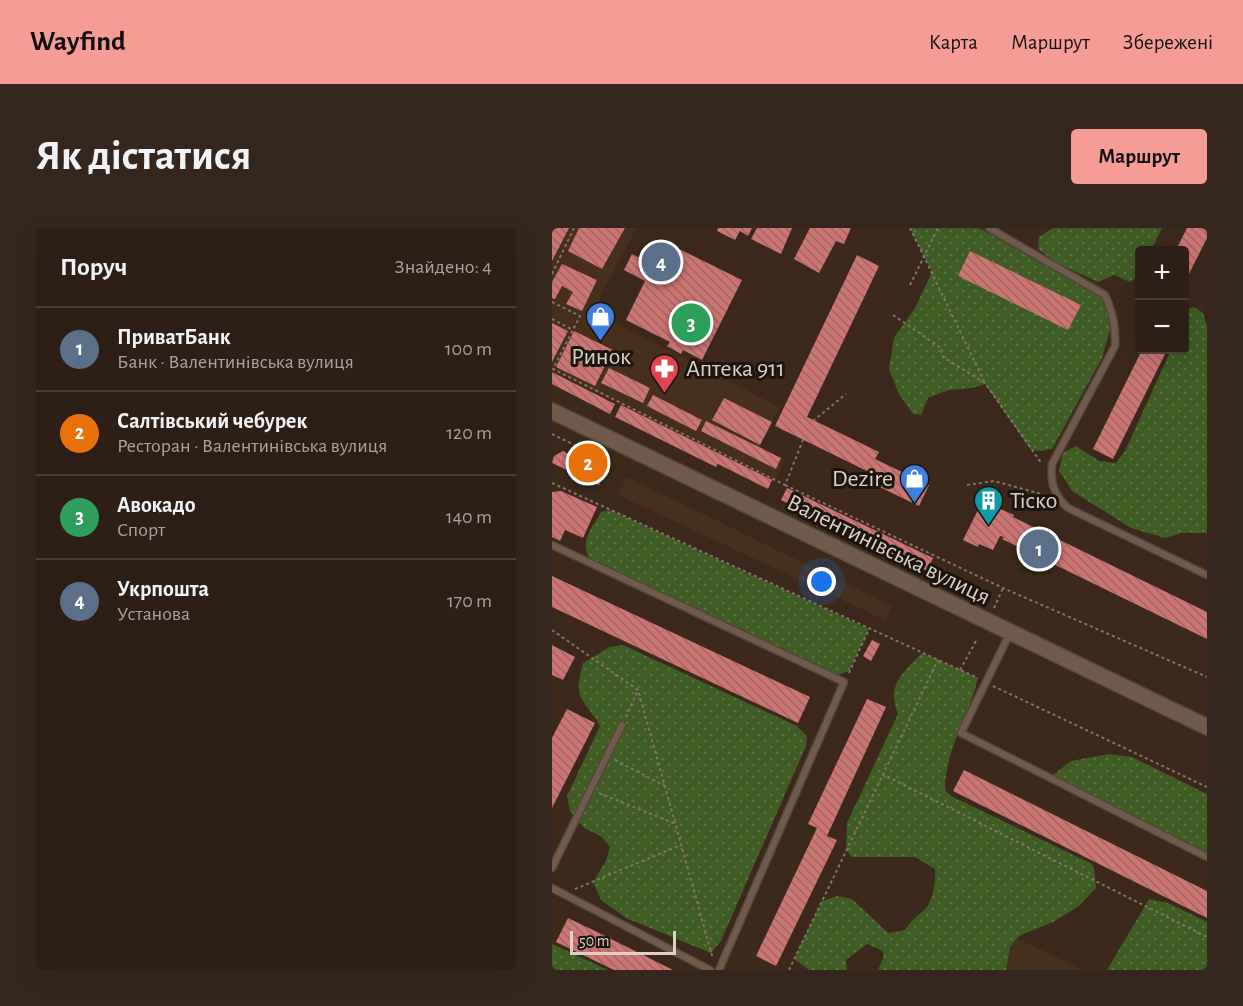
<!DOCTYPE html>
<html lang="uk">
<head>
<meta charset="utf-8">
<style>
  :root { --surface:#2d1f15; --page:#35271e; --text:#f1f3f6; --muted:#a7a2a0; --line:#483d34; --accent:#f59c95 }
  body { margin:0; font-family:"Alegreya Sans",sans-serif; background:var(--page); color:var(--text) }
  .controls { position:absolute; right:18px; top:18px; display:grid; overflow:hidden; border-radius:6px; box-shadow:0 6px 24px #0002 }
  .controls button { width:54px; height:54px; display:grid; place-items:center; padding:0; border:0; border-bottom:2px solid var(--line); background:var(--surface); color:var(--text); font:30px sans-serif }
  .scale { position:absolute; left:18px; bottom:15px; width:106px; box-sizing:border-box; padding-left:6px; border:3px solid #dcd0c7; border-top:0; font-size:16px; line-height:21px; white-space:nowrap; color:#dcd0c7; -webkit-text-stroke:4px #1c140e; paint-order:stroke }
  .you { position:absolute; left:270px; top:354px; width:21px; height:21px; margin:-15px; border:4px solid #fff; border-radius:50%; background:#1a73e8; box-shadow:0 0 0 9px #1a73e833 }
  .badge { display:grid; place-items:center; width:39px; height:39px; border-radius:50%; background:var(--accent); color:#fff; font-size:20px; font-weight:700 }
  .pin { position:absolute; translate:-50% -50%; border:3px solid #fff; box-shadow:0 2px 6px #0006 }
  .list { margin:0; padding:0; list-style:none }
  h2 { display:flex; justify-content:space-between; align-items:center; height:78px; margin:0; padding:0 24px; font-size:26px }
  h2 small { font-size:20px; font-weight:400; color:var(--muted) }
  .list li { display:grid; grid-template-columns:39px 1fr auto; gap:18px; align-items:center; box-sizing:border-box; height:84px; padding:0 24px; border-top:2px solid var(--line) }
  .list b { display:block; font-size:22px; white-space:nowrap }
  .list p { margin:0; font-size:20px; white-space:nowrap; color:var(--muted) }
  .list em { font-size:20px; font-style:normal; color:var(--muted) }
  .map { position:relative; flex:none; width:655px; height:742px; overflow:hidden; border-radius:6px }
  header { display:flex; align-items:center; gap:36px; box-sizing:border-box; height:84px; padding:0 30px; background:var(--accent); color:#111 }
  header strong { font-size:28px }
  nav { display:flex; gap:33px; margin-inline-start:auto; font-size:21px }
  .intro { display:flex; align-items:center; justify-content:space-between; box-sizing:border-box; height:144px; padding:0 36px }
  h1 { margin:0; font-size:42px }
  .button { padding:15px 27px; border-radius:6px; background:var(--accent); color:#111; font-size:21px; font-weight:700 }
  main { display:flex; gap:36px; padding:0 36px }
  aside { flex:1; background:var(--surface); border-radius:6px; box-shadow:0 6px 24px #0002 }
  .map>svg:first-child { display:block }
  .built { fill:#472f1d }
  .garden { fill:url(#garden-dots) }
  .building { fill:url(#building-back-hatch) }
  .lines { fill:none; stroke-linecap:round; stroke-linejoin:round }
  .service-casing { stroke:#56473b; stroke-width:9 }
  .tertiary-casing { stroke:#56473b; stroke-width:18 }
  .path { stroke:#837368; stroke-width:2; stroke-dasharray:3 3; stroke-linecap:butt }
  .service { stroke:#6f5a4b; stroke-width:6 }
  .tertiary { stroke:#6f5a4b; stroke-width:15 }
  .labels { text-anchor:middle; stroke-width:6; stroke-linejoin:round; paint-order:stroke }
  .poi-label { font-size:24px; fill:#dcd0c7; stroke:#1c140e; text-anchor:start }
  .street-label { font-size:24px; fill:#dcd0c7; stroke:#1c140e }
</style>
</head>
<body>
<header>
<strong>Wayfind</strong>
<nav><a>Карта</a><a>Маршрут</a><a>Збережені</a></nav>
</header>
<div class="intro"><h1>Як дістатися</h1><a class="button">Маршрут</a></div>
<main>
<aside>
<h2>Поруч<small>Знайдено: 4</small></h2>
<ul class="list">
<li><span class="badge" style="background:#5c6f8a">1</span><div><b>ПриватБанк</b><p>Банк · Валентинівська вулиця</p></div><em>100 m</em></li>
<li><span class="badge" style="background:#e8710a">2</span><div><b>Салтівський чебурек</b><p>Ресторан · Валентинівська вулиця</p></div><em>120 m</em></li>
<li><span class="badge" style="background:#2e9e5b">3</span><div><b>Авокадо</b><p>Спорт</p></div><em>140 m</em></li>
<li><span class="badge" style="background:#5c6f8a">4</span><div><b>Укрпошта</b><p>Установа</p></div><em>170 m</em></li>
</ul>
</aside>
<div class="map">
<svg width="655" height="742" viewBox="0 0 655 742">
  <defs>
    <pattern id="garden-dots" width="8" height="8" patternUnits="userSpaceOnUse" patternTransform="scale(1.5)"><rect width="8" height="8" fill="#3f5c23"/><path d="M2 2h.1M6 6h.1" fill="none" stroke="#5a7241" stroke-width="1.8" stroke-linecap="round"/></pattern>
    <pattern id="building-back-hatch" width="6" height="6" patternUnits="userSpaceOnUse" patternTransform="scale(1.5)"><rect width="6" height="6" fill="#cc7673"/><path d="M-1 5l2 2M0 0l6 6M5-1l2 2" fill="none" stroke="#a36562"/></pattern>
  </defs>
  <rect width="100%" height="100%" fill="#3c291c"/>
  <path class="built" d="M 0,0 L 84,0 L 41,83 L 227,179 L 208,218 L 233,232 L 222,255 L 0,142 Z
    M 75,249 L 340,378 L 333,392 L 66,267 Z
    M 405,682 L 531,742 L 376,742 Z"/>
  <path class="garden" d="M 358,0 L 427,0 L 551,70 L 559,98 L 550,130 L 500,221 L 489,223 L 479,222 L 433,156 L 420,160 L 397,162 L 376,170 L 369,187 L 361,186 L 347,166 L 337,141 L 342,110 L 363,80 L 380,44 Z
    M 501,0 L 610,0 L 599,22 L 588,22 L 587,47 L 578,54 L 562,47 L 546,54 L 505,35 L 486,21 L 487,9 Z
    M 642,79 L 651,85 L 655,98 L 655,305 L 629,305 L 613,310 L 579,300 L 520,263 L 507,243 L 511,225 L 524,218 L 547,233 L 564,235 L 573,223 L 619,122 L 632,122 L 633,81 Z
    M 58,282 L 317,401 L 297,443 L 286,447 L 37,330 C 28,312 40,300 49,284 Z
    M 71,417 L 245,498 L 255,508 L 254,518 L 169,713 L 159,725 L 74,690 L 49,672 L 41,654 L 54,633 L 58,619 L 50,609 L 31,599 L 18,583 L 15,568 L 48,498 C 30,467 21,474 31,435 L 58,419 Z
    M 370,425 L 426,450 C 417,488 393,522 393,562 L 399,568 L 540,636 L 542,640 L 544,660 L 527,678 L 501,694 L 467,708 L 458,719 L 454,742 L 326,742 L 331,731 L 331,723 L 315,716 L 294,732 L 295,742 L 257,742 L 242,731 L 270,673 L 285,668 L 300,671 L 336,705 L 353,702 C 359,692 365,689 373,681 C 381,673 384,652 383,641 L 363,629 L 300,629 L 294,622 L 295,595 L 346,486 C 334,458 351,444 370,425 Z
    M 557,526 L 580,529 L 655,566 L 655,626 L 500,548 L 519,533 Z
    M 597,671 L 616,675 L 655,694 L 655,742 L 555,742 Z
    M 0,716 L 56,742 L 0,742 Z"/>
  <path class="building" d="M 0,0 L 17,0 L 0,33 Z
    M 27,0 L 73,0 L 50,41 L 16,23 Z
    M 166,0 L 200,0 L 196,8 L 188,3 L 183,12 L 165,3 Z
    M 205,0 L 240,0 L 229,26 L 199,11 Z
    M 258,0 L 299,0 L 292,16 L 284,13 L 267,45 L 242,31 Z
    M 635,0 L 655,0 L 655,10 L 632,56 L 632,22 L 624,22 Z
    M 111,13 L 190,52 L 150,132 L 131,122 L 129,126 L 115,118 L 118,114 L 74,92 L 93,53 L 72,42 L 80,26 L 100,36 Z
    M 418,23 L 529,77 L 516,102 L 406,48 Z
    M 305,27 L 327,38 L 255,189 L 327,224 L 323,231 L 377,257 L 367,278 L 313,252 L 317,244 L 223,198 Z
    M 10,36 L 45,52 L 30,83 L 14,76 L 21,64 L 10,58 L 3,71 L 0,70 L 0,54 Z
    M 0,95 L 16,103 L 0,134 Z
    M 22,103 L 61,122 L 43,158 L 4,139 Z
    M 590,122 L 615,122 L 561,231 L 541,221 Z
    M 57,140 L 98,160 L 91,175 L 49,155 Z
    M 0,144 L 63,176 L 58,186 L 0,156 Z
    M 101,167 L 150,192 L 144,203 L 95,178 Z
    M 172,170 L 220,194 L 208,217 L 160,192 Z
    M 69,177 L 220,252 L 216,261 L 166,236 L 164,239 L 63,189 Z
    M 154,193 L 229,230 L 224,241 L 149,203 Z
    M 22,219 L 57,236 L 47,257 L 0,235 L 2,228 L 11,223 L 18,227 Z
    M 235,260 L 381,330 L 375,343 L 229,272 Z
    M 9,263 L 45,279 L 31,310 L 13,302 L 8,313 L 0,309 L 0,264 Z
    M 432,270 L 447,277 L 446,280 L 462,287 L 461,289 L 655,384 L 655,411 L 450,311 L 452,309 L 448,308 L 441,322 L 427,316 L 426,319 L 411,312 Z
    M 0,348 L 258,469 L 246,495 L 0,379 Z
    M 320,412 L 328,416 L 319,433 L 311,428 Z
    M 0,417 L 23,429 L 11,452 L 0,447 Z
    M 315,471 L 334,479 L 275,608 L 285,612 L 224,738 L 204,728 L 265,600 L 256,596 Z
    M 15,481 L 43,495 L 0,580 L 0,510 Z
    M 412,542 L 655,663 L 655,690 L 401,563 Z
    M 16,690 L 43,703 L 121,742 L 62,742 L 4,714 Z"/>
  <g class="lines">
    <defs>
      <path id="service" d="M 437,0 L 553,67 C 561,85 564,99 563,118 L 500,236 C 498,255 502,267 516,280 L 655,347
        M 0,317 L 292,454 L 167,742
        M 458,405 L 409,505 L 655,629
        M 0,640 L 70,497
        M 0,660 L 158,742"/>
      <path id="tertiary" d="M 0,183 L 655,499"/>
    </defs>
    <use href="#service" class="service-casing"/>
    <use href="#tertiary" class="tertiary-casing"/>
    <path class="path" d="M 358,0 L 433,155
      M 0,46 L 22,0
      M 358,57 L 386,0
      M 0,74 L 28,88 L 1,141 L 233,257 L 251,212
      M 341,87 L 389,120 L 391,129 L 433,155 L 490,236
      M 0,91 L 21,102
      M 261,193 L 294,166
      M 0,206 L 43,227
      M 0,255 L 426,450
      M 233,257 L 451,360 L 655,449
      M 415,257 L 442,253 L 493,267
      M 442,380 L 451,360
      M 0,402 L 86,462 L 161,731
      M 408,442 L 424,413
      M 297,445 L 317,401
      M 441,458 L 655,559
      M 74,489 L 86,462
      M 63,532 L 113,558
      M 330,546 L 655,709
      M 47,565 L 124,596
      M 23,661 L 129,617
      M 237,742 L 386,432"/>
    <use href="#service" class="service"/>
    <use href="#tertiary" class="tertiary"/>
  </g>
  <defs>
    <symbol id="shop-pin" viewBox="-11 -11 22 30"><path d="M0 17L-7.5 6A9.5 9.5 0 1 1 7.5 6Z" fill="#3f7fe0" stroke="#1c140e"/><path d="M-5-2.5h2.3a2.7 3.5 0 0 1 5.4 0H5L5.5 6h-11ZM-1.5-2.5h3a1.5 2.3 0 0 0-3 0Z" fill="#fff"/></symbol>
    <symbol id="pharmacy-pin" viewBox="-11 -11 22 30"><path d="M0 17L-7.5 6A9.5 9.5 0 1 1 7.5 6Z" fill="#e0444e" stroke="#1c140e"/><path d="M-2-6h4v4h4v4h-4v4h-4v-4h-4v-4h4Z" fill="#fff"/></symbol>
    <symbol id="building-pin" viewBox="-11 -11 22 30"><path d="M0 17L-7.5 6A9.5 9.5 0 1 1 7.5 6Z" fill="#0f9aa8" stroke="#1c140e"/><path d="M-4-6H4V6H1V3H-1V6H-4ZM-2.5-4.3h1.7v1.8h-1.7ZM.8-4.3h1.7v1.8H.8ZM-2.5-1h1.7V.8h-1.7ZM.8-1h1.7V.8H.8Z" fill="#fff"/></symbol>
  </defs>
  <g fill-rule="evenodd">
    <use href="#shop-pin" x="32" y="72" width="33" height="45"/>
    <use href="#pharmacy-pin" x="96" y="124" width="33" height="45"/>
    <use href="#shop-pin" x="346" y="234" width="33" height="45"/>
    <use href="#building-pin" x="420" y="256" width="33" height="45"/>
  </g>
  <g class="labels">
    <g class="poi-label">
      <text x="49" y="136" text-anchor="middle">Ринок</text>
      <text x="134" y="148">Аптека 911</text>
      <text x="341" y="258" text-anchor="end">Dezire</text>
      <text x="458" y="280">Тіско</text>
    </g>
    <g class="street-label">
      <text transform="translate(337 321) rotate(26)" y="8">Валентинівська вулиця</text>
    </g>
  </g>
</svg>
<div class="controls">
<button>+</button>
<button>−</button>
</div>
<div class="scale">50 m</div>
<div class="you"></div>
<div class="pin badge" style="left:487px;top:321px;background:#5c6f8a">1</div>
<div class="pin badge" style="left:36px;top:235px;background:#e8710a">2</div>
<div class="pin badge" style="left:139px;top:95px;background:#2e9e5b">3</div>
<div class="pin badge" style="left:109px;top:34px;background:#5c6f8a">4</div>
</div>
</main>
</body>
</html>
